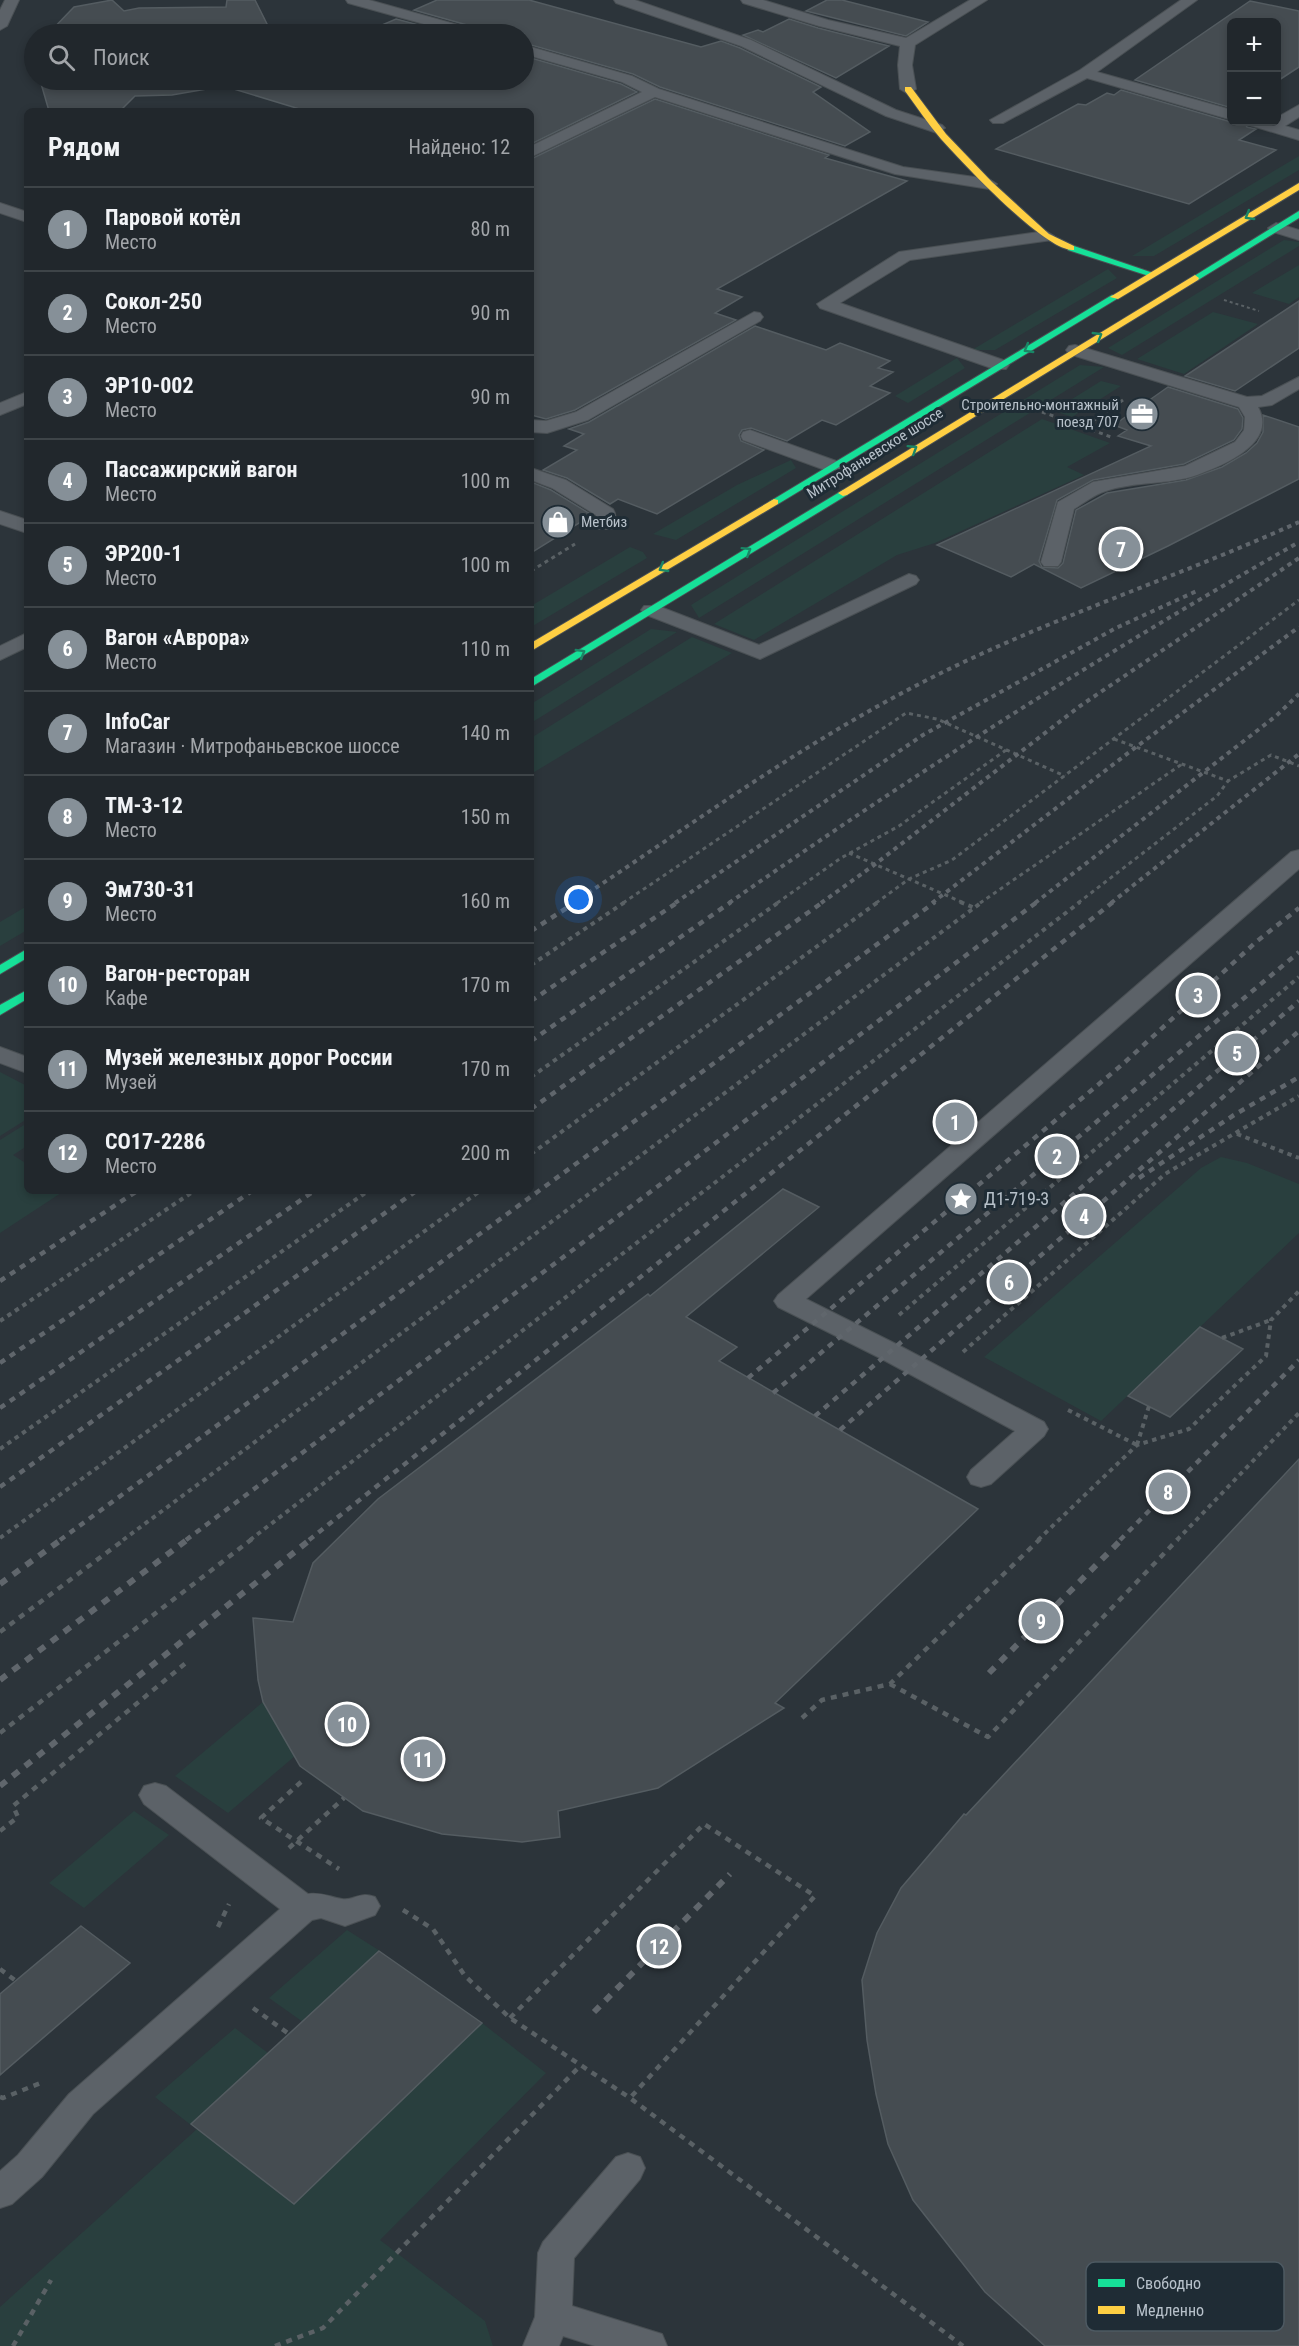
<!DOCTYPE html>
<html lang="ru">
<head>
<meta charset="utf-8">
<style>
  :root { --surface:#21272c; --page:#2d3338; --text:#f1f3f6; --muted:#a2a5a9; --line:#3e4448; --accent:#869098 }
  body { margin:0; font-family:"Roboto Condensed",sans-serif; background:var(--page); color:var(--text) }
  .controls { position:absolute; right:18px; top:18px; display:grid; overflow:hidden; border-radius:9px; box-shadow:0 3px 9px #0003 }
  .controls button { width:54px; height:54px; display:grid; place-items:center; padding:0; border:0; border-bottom:2px solid var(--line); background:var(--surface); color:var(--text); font:30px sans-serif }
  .you { position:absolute; left:579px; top:900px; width:21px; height:21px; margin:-15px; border:4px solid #fff; border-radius:50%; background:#1a73e8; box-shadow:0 0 0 9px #1a73e833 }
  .badge { display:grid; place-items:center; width:39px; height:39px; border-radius:50%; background:var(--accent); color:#fff; font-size:20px; font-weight:700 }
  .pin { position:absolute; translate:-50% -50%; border:3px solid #fff; box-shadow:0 2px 6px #0006 }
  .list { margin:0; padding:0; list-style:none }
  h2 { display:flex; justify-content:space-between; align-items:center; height:78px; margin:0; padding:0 24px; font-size:26px }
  h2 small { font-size:20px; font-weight:400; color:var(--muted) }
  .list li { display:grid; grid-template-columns:39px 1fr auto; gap:18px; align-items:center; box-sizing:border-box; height:84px; padding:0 24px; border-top:2px solid var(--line) }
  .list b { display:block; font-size:22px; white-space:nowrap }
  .list p { margin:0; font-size:20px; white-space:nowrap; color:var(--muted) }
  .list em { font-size:20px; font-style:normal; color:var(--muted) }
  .icon { flex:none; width:33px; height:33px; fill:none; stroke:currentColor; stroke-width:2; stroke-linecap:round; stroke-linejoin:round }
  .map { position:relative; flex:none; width:1299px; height:2346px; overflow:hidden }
  .search { position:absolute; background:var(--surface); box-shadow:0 3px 9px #0003; left:24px; top:24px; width:510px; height:66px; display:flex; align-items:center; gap:15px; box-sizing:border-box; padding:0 21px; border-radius:33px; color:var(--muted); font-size:22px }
  .panel { position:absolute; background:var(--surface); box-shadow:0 3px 9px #0003; left:24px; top:108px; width:510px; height:1086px; border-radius:9px }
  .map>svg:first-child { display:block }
  .green { fill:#293f3e }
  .building { fill:#454c51; stroke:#545c61; stroke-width:1.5 }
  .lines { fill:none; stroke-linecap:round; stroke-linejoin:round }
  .lane-casing { stroke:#4a5054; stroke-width:2 }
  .fast-casing { stroke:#4a5054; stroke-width:2 }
  .slow-casing { stroke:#4a5054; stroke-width:2 }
  .path-far3 { stroke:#5a6165; stroke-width:2; stroke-dasharray:3 3; stroke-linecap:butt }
  .path-far2 { stroke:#5a6165; stroke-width:3; stroke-dasharray:4 4; stroke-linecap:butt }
  .path-far1 { stroke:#5a6165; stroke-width:4; stroke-dasharray:4.5 4.5; stroke-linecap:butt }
  .path { stroke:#5a6165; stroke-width:4.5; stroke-dasharray:6 6; stroke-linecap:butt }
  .lane { fill:#5c6268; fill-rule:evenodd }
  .fast { fill:#16e098; fill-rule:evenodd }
  .slow { fill:#ffcf43; fill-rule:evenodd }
  .rail-far2 { stroke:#60666c; stroke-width:4; stroke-dasharray:4.5 4.5; stroke-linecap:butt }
  .rail-far1 { stroke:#60666c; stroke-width:4.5; stroke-dasharray:6 6; stroke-linecap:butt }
  .rail { stroke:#60666c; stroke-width:6; stroke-dasharray:8 8; stroke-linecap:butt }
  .oneway { stroke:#1a8666 }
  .labels { text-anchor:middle; stroke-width:6; stroke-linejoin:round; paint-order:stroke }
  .far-poi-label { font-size:15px; fill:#b7c1ca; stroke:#1f2c35; text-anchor:end }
  .far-street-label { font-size:15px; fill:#b7c1ca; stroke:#1f2c35 }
  .poi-label { font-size:18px; fill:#b7c1ca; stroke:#1f2c35; text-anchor:start }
  .key { fill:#1f2c35; stroke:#4d5962; stroke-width:1.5 }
  .key-label { font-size:16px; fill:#b7c1ca }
</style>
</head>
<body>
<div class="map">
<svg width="1299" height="2346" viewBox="0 0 1299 2346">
  <rect width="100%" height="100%" fill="#2c343a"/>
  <path class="green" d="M 1299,156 L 1299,170 L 1154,256 L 1132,256 Z
    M 1284,240 L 1299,242 L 1299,246 L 1122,355 L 1108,348 Z
    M 1299,265 L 1299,297 L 1289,304 L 1252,293 Z
    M 1108,269 L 1117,278 L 995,350 L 972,350 Z
    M 1213,312 L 1258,324 L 1184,374 L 1137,359 Z
    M 957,358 L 965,368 L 908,403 L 895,396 Z
    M 1080,365 L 1104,367 L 699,618 L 691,605 Z
    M 1101,381 L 1121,386 L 1072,417 L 1057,412 L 1056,409 Z
    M 1042,419 L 1110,443 L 1067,467 L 1084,475 L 935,543 L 897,555 L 754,640 L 714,624 Z
    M 791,460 L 796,468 L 676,540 L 653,534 L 737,485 Z
    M 630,547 L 643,552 L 647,558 L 531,627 L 531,606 Z
    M 651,629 L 677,632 L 531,723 L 531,704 Z
    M 692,637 L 732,653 L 531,774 L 531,738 Z
    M 27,906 L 27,930 L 0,946 L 0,922 Z
    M 0,1072 L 27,1086 L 27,1119 L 0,1136 Z
    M 24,1125 L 27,1127 L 27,1146 L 13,1155 L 27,1164 L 27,1191 L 64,1191 L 0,1233 L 0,1140 Z
    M 1221,1157 L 1247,1163 L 1299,1184 L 1299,1233 L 1101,1421 L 984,1357 L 1201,1168 Z
    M 263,1702 L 295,1756 L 228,1813 L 175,1776 Z
    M 134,1811 L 169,1835 L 84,1908 L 49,1883 Z
    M 347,1930 L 380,1951 L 303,2022 L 269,1998 Z
    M 482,2023 L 546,2073 L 380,2240 L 485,2321 L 493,2346 L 0,2346 L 0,2307 L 197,2129 L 290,2200 Z
    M 235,2028 L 268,2053 L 191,2125 L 155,2097 Z"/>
  <path class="building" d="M 112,0 L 124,11 L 139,8 L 226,7 L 227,0 L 255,0 L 272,34 L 48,34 L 74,7 Z
    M 437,0 L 529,0 L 701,47 L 721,41 L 740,48 L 821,87 L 813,92 L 870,132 L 845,146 L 660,87 L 633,74 L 524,43 L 524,34 L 484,34 L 481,29 L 414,10 Z
    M 827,0 L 842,0 L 928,22 L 906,36 L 806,11 Z
    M 1250,1 L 1299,11 L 1299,67 L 1276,82 L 1276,22 L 1232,22 L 1232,108 L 1135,80 Z
    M 396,19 L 453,34 L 361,34 Z
    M 789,19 L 818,28 L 889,46 L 836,78 L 743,35 L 758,30 L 763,32 Z
    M 524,56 L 621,84 L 637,92 L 531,144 L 531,111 L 306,111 L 224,86 L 172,95 L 135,96 L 120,111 L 49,111 L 40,80 L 524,80 Z
    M 1121,90 L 1231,122 L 1244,122 L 1247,127 L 1256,129 L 1239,140 L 1276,150 L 1189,204 L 996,149 L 1078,104 L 1086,105 L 1107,93 L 1114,95 Z
    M 655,99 L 829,155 L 825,158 L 907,181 L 717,289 L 742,297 L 715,313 L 736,320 L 575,410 L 546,419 L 531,415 L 531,159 Z
    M 1299,301 L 1299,348 L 1235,391 L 1185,376 Z
    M 755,326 L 826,350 L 840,343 L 890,361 L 878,368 L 893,372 L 870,386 L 890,393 L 836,425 L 822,420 L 787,441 L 751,428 L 742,430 L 739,435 L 741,441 L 764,450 L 657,514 L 618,499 L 610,504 L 567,478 L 543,470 L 577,450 L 564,446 L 584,434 L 569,429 L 589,422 Z
    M 1168,387 L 1238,409 L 1243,418 L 1242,429 L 1234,440 L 1184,464 L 1093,480 L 1057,500 L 1039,561 L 1042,567 L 1058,568 L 1063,563 L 1076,510 L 1107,493 L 1186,480 L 1222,467 L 1246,453 L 1257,443 L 1263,432 L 1263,415 L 1299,427 L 1299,479 L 1168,546 L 1081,588 L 1034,564 L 1011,577 L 937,545 L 1151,446 L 1118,436 L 1127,430 L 1114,425 Z
    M 531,482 L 551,490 L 592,515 L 531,553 Z
    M 783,1189 L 819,1207 L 686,1317 L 737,1347 L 719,1361 L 978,1509 L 775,1703 L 784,1708 L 658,1788 L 558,1811 L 560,1837 L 522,1842 L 442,1834 L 363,1811 L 300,1766 L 263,1702 L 258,1680 L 253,1618 L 293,1622 L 313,1563 L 378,1499 L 648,1294 L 650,1296 Z
    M 1200,1327 L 1243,1349 L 1170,1417 L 1128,1396 Z
    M 1299,1459 L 1299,2346 L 1045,2346 L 985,2292 L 913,2200 L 888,2144 L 876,2094 L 867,2040 L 862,1980 L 877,1933 L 901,1888 L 964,1814 L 966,1815 Z
    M 81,1926 L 130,1963 L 0,2075 L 0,1994 Z
    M 379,1951 L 482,2023 L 294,2204 L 191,2124 Z"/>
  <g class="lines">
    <defs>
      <path id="lane" d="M 5,0 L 19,0 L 7,26 L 0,30 L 0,10 Z
        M 346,0 L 369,0 L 480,31 L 482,34 L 460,34 L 348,3 Z
        M 614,0 L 635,0 L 751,40 L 896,110 L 942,125 L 945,128 L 937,133 L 886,116 L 741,46 L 616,3 Z
        M 741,0 L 763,0 L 828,20 L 906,38 L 970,0 L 987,0 L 915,45 L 912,65 L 916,89 L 908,94 L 900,89 L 898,65 L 900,46 L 819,26 L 743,3 Z
        M 1181,0 L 1197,0 L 1097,72 L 1232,110 L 1232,120 L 1087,78 L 1003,123 L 993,123 L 990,120 L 1080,70 Z
        M 524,45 L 632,76 L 659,89 L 903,167 L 989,179 L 997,184 L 989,189 L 895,174 L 655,97 L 531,157 L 531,146 L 642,92 L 622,82 L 524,54 Z
        M 1299,105 L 1299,117 L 1285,126 L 1299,130 L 1299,140 L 1249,125 L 1246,122 L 1276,122 L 1276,118 Z
        M 0,203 L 27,212 L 27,222 L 0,213 Z
        M 1276,223 L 1299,230 L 1299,240 L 1270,231 L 1268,228 Z
        M 1046,231 L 1054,236 L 1052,240 L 910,260 L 840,303 L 1006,361 L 1009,365 L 1006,369 L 994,369 L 820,308 L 817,304 L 899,252 Z
        M 754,312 L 760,313 L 763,317 L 760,321 L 588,420 L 547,433 L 531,432 L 531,420 L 546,421 L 576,412 Z
        M 1075,345 L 1247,397 L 1262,396 L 1299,377 L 1299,389 L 1272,405 L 1258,407 C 1278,443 1224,465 1197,475 C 1168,485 1135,481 1106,491 C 1095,494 1084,503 1074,509 L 1061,562 L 1058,566 L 1044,566 L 1041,562 L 1058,502 L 1093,482 L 1185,466 L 1235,442 L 1244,430 L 1245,417 L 1239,407 L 1069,354 L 1066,350 L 1069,346 Z
        M 27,392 L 27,404 L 0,415 L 0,403 Z
        M 750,430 L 839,462 L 841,466 L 839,470 L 825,470 L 743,440 L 741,436 L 743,432 Z
        M 531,468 L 566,480 L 613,509 C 617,515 616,523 612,529 L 598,529 L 595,525 L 596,515 L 552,488 L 531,480 Z
        M 0,511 L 27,520 L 27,533 L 0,524 Z
        M 909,574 L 916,576 L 919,580 L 916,584 L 760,659 L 644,614 L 641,610 L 644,606 L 658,606 L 759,645 Z
        M 27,633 L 27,647 L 0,660 L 0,646 Z
        M 1299,850 L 1299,869 L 806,1299 L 900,1346 L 1044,1422 L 1048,1429 L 1044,1436 L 991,1484 L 981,1487 L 971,1484 L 967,1477 L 971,1470 L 1015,1431 L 880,1358 L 778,1307 L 774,1301 L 778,1295 L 1291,852 Z
        M 0,1047 L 27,1057 L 27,1073 L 0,1063 Z
        M 155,1783 L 166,1786 L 308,1894 C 322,1892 329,1897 342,1899 C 355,1901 358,1891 375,1897 L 380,1906 L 375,1915 L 345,1926 L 321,1918 L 312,1920 L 93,2114 L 42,2177 L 12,2204 L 0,2208 L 0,2171 L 18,2155 L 69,2094 L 280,1909 L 144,1804 L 139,1795 L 144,1786 Z
        M 628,2153 L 640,2157 L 645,2168 L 640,2179 L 574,2258 L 572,2306 L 662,2334 L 667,2346 L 595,2346 L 563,2336 L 559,2346 L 523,2346 L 535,2317 L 538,2253 L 543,2242 L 616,2157 Z"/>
      <path id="fast" d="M 1299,211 L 1299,218 L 1198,280 L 1191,278 Z
        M 1068,246 L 1074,246 L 1156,274 L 1149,276 L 1068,250 Z
        M 1112,295 L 1120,297 L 778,504 L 770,504 L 769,502 Z
        M 843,490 L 848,493 L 847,495 L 531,687 L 531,679 Z
        M 27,949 L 27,958 L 0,974 L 0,965 Z
        M 27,990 L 27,999 L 0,1015 L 0,1005 Z"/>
      <path id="slow" d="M 905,87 L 911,87 L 946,134 L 992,182 L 1049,234 L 1074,246 L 1074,250 C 1046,253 962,162 941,139 C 928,124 917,107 905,91 Z
        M 1299,183 L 1299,190 L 1118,299 L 1110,297 Z
        M 1195,275 L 1199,278 L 1198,280 L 847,495 L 843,496 L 838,493 Z
        M 774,499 L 778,500 L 778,504 L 531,651 L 531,643 Z"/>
    </defs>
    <use href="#lane" class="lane-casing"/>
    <use href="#fast" class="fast-casing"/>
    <use href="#slow" class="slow-casing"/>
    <path class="path-far3" d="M 1224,300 L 1259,311"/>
    <path class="path-far2" d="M 1042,412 L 1084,427 L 1126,398
      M 1084,427 L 1111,437
      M 531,571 L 575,544
      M 1114,739 L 1228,781 L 1271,755 L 1299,766
      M 849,853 L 964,903
      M 623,903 L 906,713 L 937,719 L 1065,776
      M 777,903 L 841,858 L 899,826 L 1006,750
      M 876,903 L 909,879 L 952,860 L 1299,600
      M 980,903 L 1182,764
      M 1078,903 L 1217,796 L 1228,781"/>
    <path class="path-far1" d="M 960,902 L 975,908
      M 531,965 L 625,902
      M 531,1077 L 779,902
      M 1237,1134 L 1299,1158
      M 531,1154 L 878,902
      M 899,1315 L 1299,977
      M 0,1321 L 194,1191
      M 1222,1338 L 1271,1320
      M 963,1352 L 1165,1174 L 1299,1096
      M 1068,1410 L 1137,1445
      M 1137,1445 L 1149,1406
      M 0,1449 L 368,1191
      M 0,1538 L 480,1191
      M 123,1540 L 982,902
      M 250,1540 L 1080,902
      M 1038,1540 L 1137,1445 L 1189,1429 L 1266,1356 L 1271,1320 L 1299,1291
      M 1177,1540 L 1299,1413"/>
    <path class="path" d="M 0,1632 L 125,1539
      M 890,1684 L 988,1737 L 1178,1539
      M 802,1718 L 822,1700 L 890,1684 L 1040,1539
      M 0,1733 L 252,1539
      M 301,1782 L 261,1818 L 339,1869
      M 0,1831 L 18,1817 L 13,1806 L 187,1662
      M 289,1848 L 344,1798
      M 403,1910 L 433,1929 L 465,1976 L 510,2018 L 630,2098 L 963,2346
      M 218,1927 L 229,1904
      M 0,1969 L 16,1981
      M 253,2008 L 289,2034
      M 510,2018 L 704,1824 L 815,1896 L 630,2098
      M 0,2097 L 3,2098 L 43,2082
      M 13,2346 L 51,2280
      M 275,2346 L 323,2328 L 581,2065"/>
    <use href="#lane" class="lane"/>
    <use href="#fast" class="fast"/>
    <use href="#slow" class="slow"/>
    <path class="rail-far2" d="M 573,903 C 690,826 805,741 931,678 C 1050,618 1178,577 1299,522
      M 675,903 L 923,735 L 1116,628 L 1199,590
      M 729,903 C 914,774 1102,654 1299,542
      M 821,903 L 874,865 L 1080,706 L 1299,558
      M 932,903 L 1136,747 L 1299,627
      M 1035,903 L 1276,716 L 1299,694
      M 1111,903 L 1299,754"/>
    <path class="rail-far1" d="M 531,931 L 576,902
      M 531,1001 L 678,902
      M 531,1041 L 731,902
      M 531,1109 L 823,902
      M 1139,1178 L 1234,1115 L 1299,1077
      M 0,1281 L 137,1191
      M 0,1363 L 252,1191
      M 748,1378 L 1124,1063 L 1256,942 L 1299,908
      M 773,1393 L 1299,952
      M 0,1408 L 314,1191
      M 815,1416 L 1299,1001
      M 840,1430 L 1299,1031
      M 0,1487 L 416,1191
      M 60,1540 L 935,902
      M 186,1540 L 1037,902
      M 309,1540 L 1113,902
      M 1120,1540 L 1299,1360"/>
    <path class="rail" d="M 0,1584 L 62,1539
      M 989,1673 L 1122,1539
      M 0,1680 L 188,1539
      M 0,1786 L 311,1539
      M 594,2012 L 730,1874"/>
  </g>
  <defs><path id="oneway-chevron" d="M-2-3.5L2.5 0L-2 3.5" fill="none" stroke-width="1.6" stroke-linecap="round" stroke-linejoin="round" transform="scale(1.5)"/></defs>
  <g class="oneway">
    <use href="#oneway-chevron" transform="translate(1249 216) rotate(149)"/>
    <use href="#oneway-chevron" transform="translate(1098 336) rotate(-31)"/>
    <use href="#oneway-chevron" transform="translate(1028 349) rotate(149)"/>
    <use href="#oneway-chevron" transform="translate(913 449) rotate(-32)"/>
    <use href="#oneway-chevron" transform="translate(747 551) rotate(-32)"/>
    <use href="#oneway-chevron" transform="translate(663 568) rotate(149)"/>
    <use href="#oneway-chevron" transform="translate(581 653) rotate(-31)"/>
  </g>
  <defs>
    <symbol id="office-disc" viewBox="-11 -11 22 22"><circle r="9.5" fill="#869098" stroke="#1f2c35"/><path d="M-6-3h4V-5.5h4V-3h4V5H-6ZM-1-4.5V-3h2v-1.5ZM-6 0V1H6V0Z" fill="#fff"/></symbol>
    <symbol id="shop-disc" viewBox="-11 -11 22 22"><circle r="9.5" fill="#869098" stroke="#1f2c35"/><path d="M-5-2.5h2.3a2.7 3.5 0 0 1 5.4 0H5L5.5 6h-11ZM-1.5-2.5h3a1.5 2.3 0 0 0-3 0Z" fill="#fff"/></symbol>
    <symbol id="sight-disc" viewBox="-11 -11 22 22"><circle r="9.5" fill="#869098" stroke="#1f2c35"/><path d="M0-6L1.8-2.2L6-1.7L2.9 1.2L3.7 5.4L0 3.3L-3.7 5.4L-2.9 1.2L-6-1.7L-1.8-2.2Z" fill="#fff"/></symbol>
  </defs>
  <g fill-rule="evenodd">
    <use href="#office-disc" x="1123" y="395" width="38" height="38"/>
    <use href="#shop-disc" x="539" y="503" width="38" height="38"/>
    <use href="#sight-disc" x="942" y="1180" width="38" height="38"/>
  </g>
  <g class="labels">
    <g class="far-poi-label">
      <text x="1119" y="410">Строительно-монтажный<tspan x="1119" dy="17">поезд 707</tspan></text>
      <text x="581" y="527" text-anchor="start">Метбиз</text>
    </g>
    <g class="far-street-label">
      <text transform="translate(875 453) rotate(-32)" y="5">Митрофаньевское шоссе</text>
    </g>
    <g class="poi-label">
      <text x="984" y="1205">Д1-719-3</text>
    </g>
  </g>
  <rect x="1086" y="2262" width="198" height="69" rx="9" class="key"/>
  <rect x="1098" y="2279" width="27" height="8" fill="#16e098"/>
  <rect x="1098" y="2306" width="27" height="8" fill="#ffcf43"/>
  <g class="key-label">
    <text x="1136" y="2289">Свободно</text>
    <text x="1136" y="2316">Медленно</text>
  </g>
</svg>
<div class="controls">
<button>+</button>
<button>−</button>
</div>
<div class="you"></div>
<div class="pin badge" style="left:955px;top:1122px">1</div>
<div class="pin badge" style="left:1057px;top:1156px">2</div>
<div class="pin badge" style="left:1198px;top:995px">3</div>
<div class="pin badge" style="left:1084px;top:1216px">4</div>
<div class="pin badge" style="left:1237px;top:1053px">5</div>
<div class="pin badge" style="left:1009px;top:1282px">6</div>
<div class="pin badge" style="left:1121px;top:549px">7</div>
<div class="pin badge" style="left:1168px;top:1492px">8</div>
<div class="pin badge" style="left:1041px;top:1621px">9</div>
<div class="pin badge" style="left:347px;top:1724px">10</div>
<div class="pin badge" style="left:423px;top:1759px">11</div>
<div class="pin badge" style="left:659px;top:1946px">12</div>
<div class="search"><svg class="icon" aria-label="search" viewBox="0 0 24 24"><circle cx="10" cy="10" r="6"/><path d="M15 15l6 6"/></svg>Поиск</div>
<section class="panel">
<h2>Рядом<small>Найдено: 12</small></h2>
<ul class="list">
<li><span class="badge">1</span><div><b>Паровой котёл</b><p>Место</p></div><em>80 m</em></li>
<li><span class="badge">2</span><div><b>Сокол-250</b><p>Место</p></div><em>90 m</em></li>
<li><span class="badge">3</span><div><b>ЭР10-002</b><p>Место</p></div><em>90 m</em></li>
<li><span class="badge">4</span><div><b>Пассажирский вагон</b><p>Место</p></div><em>100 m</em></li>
<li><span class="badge">5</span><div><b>ЭР200-1</b><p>Место</p></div><em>100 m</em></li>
<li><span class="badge">6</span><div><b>Вагон «Аврора»</b><p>Место</p></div><em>110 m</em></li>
<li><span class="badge">7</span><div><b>InfoCar</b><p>Магазин · Митрофаньевское шоссе</p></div><em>140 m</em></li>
<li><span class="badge">8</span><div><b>ТМ-3-12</b><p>Место</p></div><em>150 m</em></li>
<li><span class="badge">9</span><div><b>Эм730-31</b><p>Место</p></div><em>160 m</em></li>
<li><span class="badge">10</span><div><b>Вагон-ресторан</b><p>Кафе</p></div><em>170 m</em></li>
<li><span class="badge">11</span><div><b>Музей железных дорог России</b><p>Музей</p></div><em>170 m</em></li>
<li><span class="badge">12</span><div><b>СО17-2286</b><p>Место</p></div><em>200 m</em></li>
</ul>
</section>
</div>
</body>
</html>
